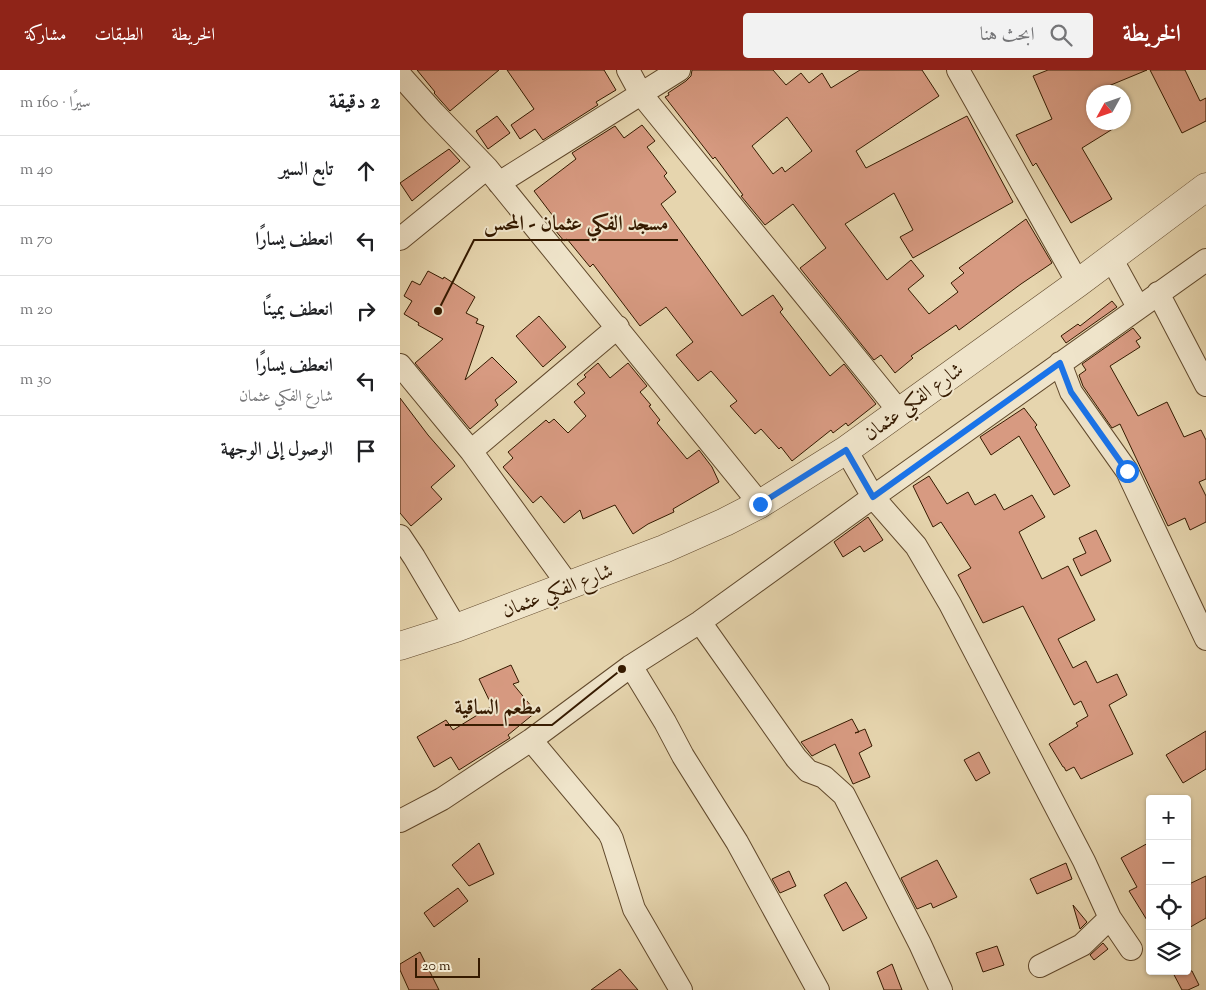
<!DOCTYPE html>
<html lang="ar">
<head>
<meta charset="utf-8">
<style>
  :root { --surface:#fff; --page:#f2f2f2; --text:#202124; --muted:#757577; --line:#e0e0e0; --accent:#8f2418 }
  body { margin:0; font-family:"Sorts Mill Goudy",Amiri,serif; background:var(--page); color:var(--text); direction:rtl }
  .controls { position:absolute; right:15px; bottom:15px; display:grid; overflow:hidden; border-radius:5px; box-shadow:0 1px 4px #0004 }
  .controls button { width:45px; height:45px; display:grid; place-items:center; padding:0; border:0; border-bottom:1px solid var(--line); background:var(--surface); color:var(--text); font:25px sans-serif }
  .compass { position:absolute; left:686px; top:15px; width:45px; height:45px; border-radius:50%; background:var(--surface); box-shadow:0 1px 4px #0004; rotate:230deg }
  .scale { position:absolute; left:15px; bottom:12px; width:65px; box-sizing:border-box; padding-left:5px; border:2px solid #351a00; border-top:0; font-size:14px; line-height:18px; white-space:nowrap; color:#351a00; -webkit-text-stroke:4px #efe4ca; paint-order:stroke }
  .stop { position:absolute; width:15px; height:15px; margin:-11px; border:4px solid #1a73e8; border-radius:50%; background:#fff }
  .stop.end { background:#1a73e8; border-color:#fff; box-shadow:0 1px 5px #0008 }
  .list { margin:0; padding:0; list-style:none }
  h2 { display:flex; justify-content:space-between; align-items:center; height:65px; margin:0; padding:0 20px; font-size:21px }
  h2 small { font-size:16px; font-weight:400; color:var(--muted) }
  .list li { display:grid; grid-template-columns:32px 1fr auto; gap:15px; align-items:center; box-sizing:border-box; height:70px; padding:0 20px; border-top:1px solid var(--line) }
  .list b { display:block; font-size:19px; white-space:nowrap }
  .list p { margin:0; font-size:16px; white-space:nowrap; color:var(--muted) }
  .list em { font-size:16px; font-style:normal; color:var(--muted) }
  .icon { flex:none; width:28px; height:28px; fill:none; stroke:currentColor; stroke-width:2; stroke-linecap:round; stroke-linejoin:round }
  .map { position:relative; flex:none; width:806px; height:920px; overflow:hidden; direction:ltr }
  header { display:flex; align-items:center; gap:30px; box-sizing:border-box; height:70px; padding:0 25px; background:var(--accent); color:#fff }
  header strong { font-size:24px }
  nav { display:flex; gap:28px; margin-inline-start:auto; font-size:18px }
  .search { width:350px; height:45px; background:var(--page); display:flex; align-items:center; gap:12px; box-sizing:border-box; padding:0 18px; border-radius:5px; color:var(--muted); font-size:19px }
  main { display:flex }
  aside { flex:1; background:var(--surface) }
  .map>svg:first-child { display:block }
  .building { fill:#d79a81; stroke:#351a00; fill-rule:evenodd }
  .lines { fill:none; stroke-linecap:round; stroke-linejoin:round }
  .minor-casing { stroke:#61492c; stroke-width:24 }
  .tertiary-casing { stroke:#61492c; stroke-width:29 }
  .minor { stroke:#efe4ca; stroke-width:22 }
  .tertiary { stroke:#efe4ca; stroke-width:28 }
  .route { stroke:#1a73e8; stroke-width:6 }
  .labels { text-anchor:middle; stroke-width:4; stroke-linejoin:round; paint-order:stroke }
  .street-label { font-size:20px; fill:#351a00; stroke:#efe4ca }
  .leader { fill:none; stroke:#351a00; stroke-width:2 }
  .callout-dot { fill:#351a00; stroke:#efe4ca; stroke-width:2 }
  .callout-label { font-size:21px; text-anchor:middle; font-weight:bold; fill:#351a00; stroke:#efe4ca; stroke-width:4; stroke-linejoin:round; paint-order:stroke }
</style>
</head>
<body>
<header>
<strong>الخريطة</strong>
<div class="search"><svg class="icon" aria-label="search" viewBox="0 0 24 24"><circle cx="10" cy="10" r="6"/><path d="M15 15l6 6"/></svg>ابحث هنا</div>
<nav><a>الخريطة</a><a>الطبقات</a><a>مشاركة</a></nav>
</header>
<main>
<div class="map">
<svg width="806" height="920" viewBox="0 0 806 920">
  <rect width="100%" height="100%" fill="#e6d5ae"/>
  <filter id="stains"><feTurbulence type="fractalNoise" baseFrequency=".004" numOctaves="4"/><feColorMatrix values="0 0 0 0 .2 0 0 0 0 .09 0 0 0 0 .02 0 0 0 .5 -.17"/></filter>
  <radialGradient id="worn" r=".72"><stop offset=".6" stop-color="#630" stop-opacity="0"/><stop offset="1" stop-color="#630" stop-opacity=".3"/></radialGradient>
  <path class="building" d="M 17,0 L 99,0 L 50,41 L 34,23 L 35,22 Z
    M 107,0 L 204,0 L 216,20 L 196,32 L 198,35 L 143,70 L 135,59 L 120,69 L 111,55 L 134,39 Z
    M 292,0 L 373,0 L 386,15 L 401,3 L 409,13 L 422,3 L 431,18 L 460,0 L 522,0 L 539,26 L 456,81 L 466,98 L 567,46 L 613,132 L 513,188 L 500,167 L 513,160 L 494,123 L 445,154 L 487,210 L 511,190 L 524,206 L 508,219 L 529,244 L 558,222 L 551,213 L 564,203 L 559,198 L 626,149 L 652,193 L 621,214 L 559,260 L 556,255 L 511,286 L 513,288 L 495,303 L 481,285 L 474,290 L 400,198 L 426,178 L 393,134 L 365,155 L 341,126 L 343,125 L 315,87 L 313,89 L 265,27 L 269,25 L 268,23 L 286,11 L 291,6 ZM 387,47 L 412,81 L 385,102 L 382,97 L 373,104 L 352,76 Z
    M 648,0 L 747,0 L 694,22 L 694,52 L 724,52 L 682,78 L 712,129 L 671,153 L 636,93 L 633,96 L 616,65 L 652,49 L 633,6 Z
    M 750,0 L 785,0 L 800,31 L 806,28 L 806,51 L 782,63 Z
    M 97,46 L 110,63 L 88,79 L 76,61 Z
    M 242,55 L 255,71 L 247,77 L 267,103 L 264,106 L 276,122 L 261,134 L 342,246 L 373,225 L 383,239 L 380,242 L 430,306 L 444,294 L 476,334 L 448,356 L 446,353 L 433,363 L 431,360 L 392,391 L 381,377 L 379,379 L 361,359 L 355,364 L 330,336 L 337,331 L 311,301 L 298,311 L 276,285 L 293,272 L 266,237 L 240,256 L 193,194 L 190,197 L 167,169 L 164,171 L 150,154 L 156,150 L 134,121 L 176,89 L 172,83 L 215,56 L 224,68 Z
    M 49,79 L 60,91 L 12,131 L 0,113 Z
    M 28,201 L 43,209 L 44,207 L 75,227 L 66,243 L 78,249 L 76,253 L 84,256 L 65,310 L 92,287 L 117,312 L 95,330 L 98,335 L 70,359 L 15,293 L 43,269 L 18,255 L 19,253 L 4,244 L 12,231 L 4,226 L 12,211 L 20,215 Z
    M 712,231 L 717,237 L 666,273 L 661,266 L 678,254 L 680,256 Z
    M 139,246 L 166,277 L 143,297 L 116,266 Z
    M 733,258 L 741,268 L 736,271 L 740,277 L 710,296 L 738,346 L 767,332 L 784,367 L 801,360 L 806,370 L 806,409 L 799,412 L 806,426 L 806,452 L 790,460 L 785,448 L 768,456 L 720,354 L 712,358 L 683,316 L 679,305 L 686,300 L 682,294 Z
    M 198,293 L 210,308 L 228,293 L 247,316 L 240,322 L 251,335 L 249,336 L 260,350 L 257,353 L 287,389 L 299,380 L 312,397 L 319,412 L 273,439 L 274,442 L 248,454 L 233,464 L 215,435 L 183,449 L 180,440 L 164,453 L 141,426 L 133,433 L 103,397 L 113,388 L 108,382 L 146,350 L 149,353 L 154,349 L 168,363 L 186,346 L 174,332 L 185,323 L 177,314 L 186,307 L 184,305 Z
    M 0,328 L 28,365 L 55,396 L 31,417 L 42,429 L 11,456 L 0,443 Z
    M 624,338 L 637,355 L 635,357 L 670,416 L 654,425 L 619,366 L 591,385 L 580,367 Z
    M 529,406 L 547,434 L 568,422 L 575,435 L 595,424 L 604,440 L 632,425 L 645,447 L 619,462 L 642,509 L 668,496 L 695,550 L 658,569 L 673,598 L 686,591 L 697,613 L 717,604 L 727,625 L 709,635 L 733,684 L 681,709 L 674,697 L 666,701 L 664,697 L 663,697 L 649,674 L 678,656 L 676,653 L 688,646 L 681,631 L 674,635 L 623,536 L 583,553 L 558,505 L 571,498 L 541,452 L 533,457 L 513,416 Z
    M 468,447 L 483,470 L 464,482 L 460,476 L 443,487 L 434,472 Z
    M 696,460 L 711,491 L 681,506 L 673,489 L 686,483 L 679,468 Z
    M 111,595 L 119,612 L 113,614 L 136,642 L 108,665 L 110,668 L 59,700 L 51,687 L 34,697 L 17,667 L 46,650 L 53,660 L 92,636 L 79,609 Z
    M 452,649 L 459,662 L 455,663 L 465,659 L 472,676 L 459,683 L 470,707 L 453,714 L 435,674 L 412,686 L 401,672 Z
    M 806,661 L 806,699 L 783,713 L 766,685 Z
    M 579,682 L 590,703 L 576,711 L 564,690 Z
    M 750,772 L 750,855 L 729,821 L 737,817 L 721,788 Z
    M 79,773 L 94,804 L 69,816 L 52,795 Z
    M 537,790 L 557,827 L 533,838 L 531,833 L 517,839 L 501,808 Z
    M 666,793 L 672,809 L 637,824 L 630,809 Z
    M 389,801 L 396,816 L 380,823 L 372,809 Z
    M 806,806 L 806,848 L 787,859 L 787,815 Z
    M 446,812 L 467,848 L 443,861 L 424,825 Z
    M 58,818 L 68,831 L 34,857 L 24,843 Z
    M 673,835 L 687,852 L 680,859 Z
    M 703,873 L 708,879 L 694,890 L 690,885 Z
    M 597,876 L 604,895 L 583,902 L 576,883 Z
    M 20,882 L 39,920 L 9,920 L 0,900 L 0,894 Z
    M 492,894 L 502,920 L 484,920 L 477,902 Z
    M 220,899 L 238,920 L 191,920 Z
    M 772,901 L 792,901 L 799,915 L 788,920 L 782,920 Z"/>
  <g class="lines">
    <defs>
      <path id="minor" d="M 228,0 L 241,24 L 499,341
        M 558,0 L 678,213
        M 0,5 L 34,43 L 87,98 L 360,434
        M 99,113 L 279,0
        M 0,169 L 87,98
        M 711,188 L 738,237
        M 758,223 L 806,315
        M 660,293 L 671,322 L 727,401 L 806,569
        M 0,295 L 71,381 L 169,516
        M 446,380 L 473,427 L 516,476 L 550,534 L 684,791 L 710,848 L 731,879
        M 71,381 L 218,257
        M 0,466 L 14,487 L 56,558
        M 300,552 L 396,688 L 408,701 L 424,707 L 444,725 L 520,874 L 541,920
        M 231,596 L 265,652 L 283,686 L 337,772 L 418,920
        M 131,670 L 209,763 L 212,769 L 234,839 L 281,920
        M 0,751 L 42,729 L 131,670 L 231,596 L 300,552 L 473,427 L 806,190
        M 640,896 L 682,875 L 710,848"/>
      <path id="tertiary" d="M 0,576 L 56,558 L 264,479 L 325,452 L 360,434 L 446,380 L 678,213 L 806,117"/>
    </defs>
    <use href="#minor" class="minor-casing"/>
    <use href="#tertiary" class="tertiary-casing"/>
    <use href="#minor" class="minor"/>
    <use href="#tertiary" class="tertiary"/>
  </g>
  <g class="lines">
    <path class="route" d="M 360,434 L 446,380 L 473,427 L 660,293 L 671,322 L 727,401"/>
  </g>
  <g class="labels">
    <g class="street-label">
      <text transform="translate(513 331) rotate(-36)" y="7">شارع الفكي عثمان</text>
      <text transform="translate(157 520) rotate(-21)" y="7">شارع الفكي عثمان</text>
    </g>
  </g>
  <path class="leader" d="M38 241L74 170H278M222 599L152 655H45"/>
  <g class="callout-dot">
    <circle cx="38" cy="241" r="5"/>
    <circle cx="222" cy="599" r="5"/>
  </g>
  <g class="callout-label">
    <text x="176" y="160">مسجد الفكي عثمان - المحس</text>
    <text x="98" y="644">مطعم الساقية</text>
  </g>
  <rect width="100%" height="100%" filter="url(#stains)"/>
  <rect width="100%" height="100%" fill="url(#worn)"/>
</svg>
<div class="controls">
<button>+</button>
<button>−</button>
<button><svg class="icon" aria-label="locate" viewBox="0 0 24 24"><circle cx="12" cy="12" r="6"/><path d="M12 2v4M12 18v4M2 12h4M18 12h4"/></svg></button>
<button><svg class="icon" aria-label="layers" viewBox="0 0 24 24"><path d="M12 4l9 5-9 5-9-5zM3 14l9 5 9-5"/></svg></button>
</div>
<svg class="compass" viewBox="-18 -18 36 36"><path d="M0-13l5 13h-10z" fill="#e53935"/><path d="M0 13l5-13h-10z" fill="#757577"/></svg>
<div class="scale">20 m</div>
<div class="stop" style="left:727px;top:401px"></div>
<div class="stop end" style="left:360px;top:434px"></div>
</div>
<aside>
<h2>2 دقيقة<small>سيرًا · 160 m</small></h2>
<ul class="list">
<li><svg class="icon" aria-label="ahead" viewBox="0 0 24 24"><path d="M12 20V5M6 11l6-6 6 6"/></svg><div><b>تابع السير</b></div><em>40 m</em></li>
<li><svg class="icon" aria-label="left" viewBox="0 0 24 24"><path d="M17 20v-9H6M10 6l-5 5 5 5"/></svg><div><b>انعطف يسارًا</b></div><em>70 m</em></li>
<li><svg class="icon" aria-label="right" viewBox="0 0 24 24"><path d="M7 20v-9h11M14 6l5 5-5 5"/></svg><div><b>انعطف يمينًا</b></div><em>20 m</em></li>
<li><svg class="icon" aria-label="left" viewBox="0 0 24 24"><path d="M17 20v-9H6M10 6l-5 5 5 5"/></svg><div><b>انعطف يسارًا</b><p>شارع الفكي عثمان</p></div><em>30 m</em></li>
<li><svg class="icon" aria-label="arrive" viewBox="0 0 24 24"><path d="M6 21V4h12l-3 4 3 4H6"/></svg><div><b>الوصول إلى الوجهة</b></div></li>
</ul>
</aside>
</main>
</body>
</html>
